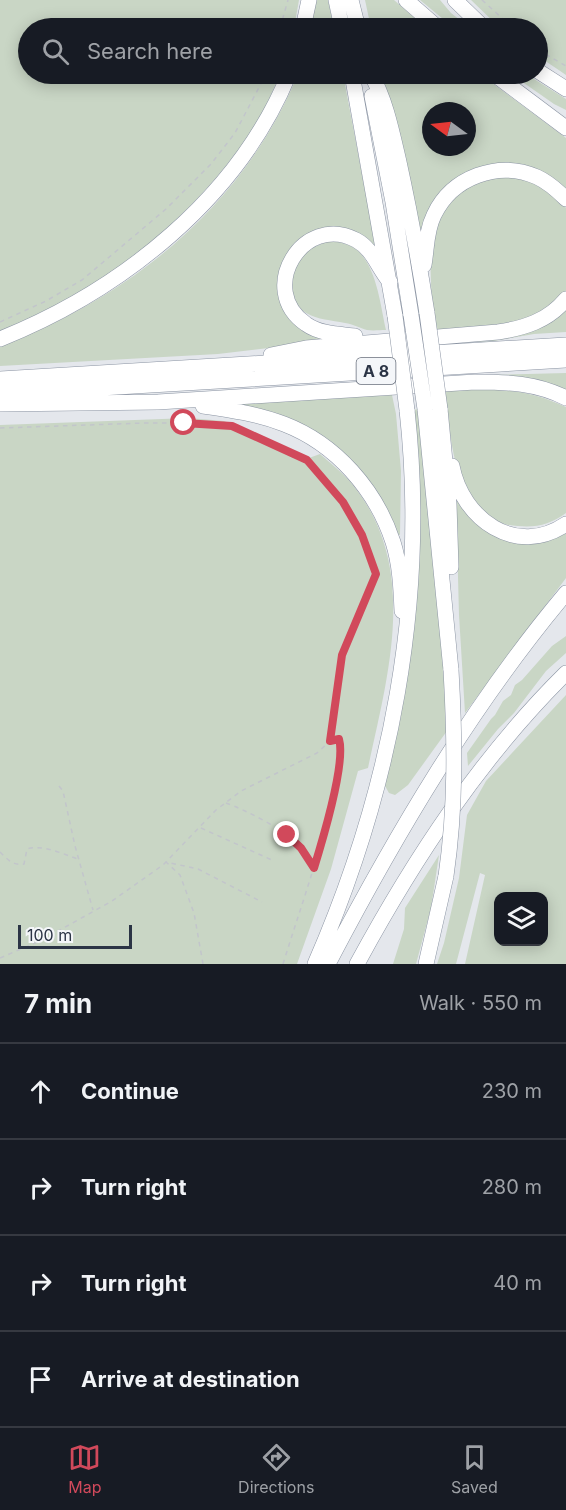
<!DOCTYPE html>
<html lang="en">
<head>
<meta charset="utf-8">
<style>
  :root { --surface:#171b24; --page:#20242c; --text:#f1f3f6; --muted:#9ea1a6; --line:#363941; --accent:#d1495b }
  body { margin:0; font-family:Inter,sans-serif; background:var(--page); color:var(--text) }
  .controls { position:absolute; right:18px; bottom:18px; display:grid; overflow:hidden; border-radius:12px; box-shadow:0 3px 15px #0003 }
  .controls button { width:54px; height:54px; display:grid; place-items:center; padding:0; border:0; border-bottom:2px solid var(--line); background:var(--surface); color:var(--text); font:30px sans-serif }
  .compass { position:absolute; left:422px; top:102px; width:54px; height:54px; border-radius:50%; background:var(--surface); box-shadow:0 3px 15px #0003; rotate:285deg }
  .scale { position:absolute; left:18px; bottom:15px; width:114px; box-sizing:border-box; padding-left:6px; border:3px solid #2b3445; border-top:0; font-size:16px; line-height:21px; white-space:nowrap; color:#2b3445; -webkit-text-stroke:4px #f4f6f9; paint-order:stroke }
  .stop { position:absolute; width:18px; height:18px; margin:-14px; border:4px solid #d1495b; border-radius:50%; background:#fff }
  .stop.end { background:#d1495b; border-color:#fff; box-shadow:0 2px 6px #0008 }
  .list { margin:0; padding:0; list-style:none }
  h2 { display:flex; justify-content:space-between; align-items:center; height:78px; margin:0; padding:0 24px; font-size:26px }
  h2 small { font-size:20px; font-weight:400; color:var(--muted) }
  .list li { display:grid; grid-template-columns:39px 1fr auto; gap:18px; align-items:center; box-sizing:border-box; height:96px; padding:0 24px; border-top:2px solid var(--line) }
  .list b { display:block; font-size:22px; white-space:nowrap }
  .list em { font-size:20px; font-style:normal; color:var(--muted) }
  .icon { flex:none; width:33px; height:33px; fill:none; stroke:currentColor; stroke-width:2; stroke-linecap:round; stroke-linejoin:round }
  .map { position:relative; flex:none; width:566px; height:964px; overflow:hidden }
  .search { position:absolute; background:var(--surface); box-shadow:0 3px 15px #0003; left:18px; right:18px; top:18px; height:66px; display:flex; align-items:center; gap:15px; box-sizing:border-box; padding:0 21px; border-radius:33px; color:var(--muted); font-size:22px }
  .sheet { height:462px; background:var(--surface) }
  nav { display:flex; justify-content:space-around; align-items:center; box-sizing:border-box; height:84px; border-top:2px solid var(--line); background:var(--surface); font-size:16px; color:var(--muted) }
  nav a { display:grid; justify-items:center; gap:3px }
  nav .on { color:var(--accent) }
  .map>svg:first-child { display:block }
  .green { fill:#c9d6c5; fill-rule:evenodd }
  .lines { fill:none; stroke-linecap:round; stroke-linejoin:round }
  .highway-casing { stroke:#8b94a3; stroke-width:16 }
  .path { stroke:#c2c5cb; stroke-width:1.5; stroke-dasharray:4.5 4.5; stroke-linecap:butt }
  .highway { stroke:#fff; stroke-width:15 }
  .highway-bridge-casing { stroke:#8b94a3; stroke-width:16; stroke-linecap:butt }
  .highway-bridge { stroke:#fff; stroke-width:15 }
  .route { stroke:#d1495b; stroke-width:8 }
  .labels { text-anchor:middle; stroke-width:4.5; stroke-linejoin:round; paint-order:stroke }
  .shield { fill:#f4f6f9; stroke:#676e7b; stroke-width:1.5 }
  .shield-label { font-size:16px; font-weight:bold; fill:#2b3445 }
</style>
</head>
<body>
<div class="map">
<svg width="566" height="964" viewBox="0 0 566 964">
  <rect width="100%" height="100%" fill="#e4e7ec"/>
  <path class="green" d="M 0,0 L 299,0 L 294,28 L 28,28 L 28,74 L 280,74 C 273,90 266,108 256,123 C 214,193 138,261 67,301 C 45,312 22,321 0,332 Z
    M 314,0 L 328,0 L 334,28 L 308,28 Z
    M 365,0 L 394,0 L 426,28 L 371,28 Z
    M 420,0 L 440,0 L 451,13 L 470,28 L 454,28 Z
    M 471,0 L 566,0 L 566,75 L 538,56 L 538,28 L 500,28 Z
    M 298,74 L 343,74 L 377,253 L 318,232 L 280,290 L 327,341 L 218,354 L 0,366 L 0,346 C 131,297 244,205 298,74 Z
    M 381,74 L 480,74 L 566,138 L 566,191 L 484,167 L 420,233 ZM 431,111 L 467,111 L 467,147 L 431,147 Z
    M 511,74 L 526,74 L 566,99 L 566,110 L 554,104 Z
    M 497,176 L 531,180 L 561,201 L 566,208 L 566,291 C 535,330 482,326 436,331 L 432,312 L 430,254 L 440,215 L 465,187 Z
    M 331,240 C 337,242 343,243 349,245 C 376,257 380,304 386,330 C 380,330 373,331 367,330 C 360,328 353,324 345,323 C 331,320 318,320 306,313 C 288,302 287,269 302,255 C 310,248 321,244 331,240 Z
    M 566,308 L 566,332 L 534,334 L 494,341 L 438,344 Z
    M 566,373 L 566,394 L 487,375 Z
    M 474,389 C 511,390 532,391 566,407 L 566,513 C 551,524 536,528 518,526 C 453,523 451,438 445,391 Z
    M 392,395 L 396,414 L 401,471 L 400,535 L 395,533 L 351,461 L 221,405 L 315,398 Z
    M 418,409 L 445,671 L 447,731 L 408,785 L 395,795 L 389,793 L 385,786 L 400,720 L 410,657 L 415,605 L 413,410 Z
    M 189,418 L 224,421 L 309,458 L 320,454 C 334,466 348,477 359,493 C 418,575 387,678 368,768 L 358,771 L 331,869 L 297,964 L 0,964 L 0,425 Z
    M 456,500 L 469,515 L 494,534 L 566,529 L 566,578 L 465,713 L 459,615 Z
    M 566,636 L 566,653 L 546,671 L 514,713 L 498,729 L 468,766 L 467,753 L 491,719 L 495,715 L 503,701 L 511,695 L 515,685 L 522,680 L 552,646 Z
    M 566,695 L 566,964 L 465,964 L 485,875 L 480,873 L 456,964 L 437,964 L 444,943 L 459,878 L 467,815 L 486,781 ZM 498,896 L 544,896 L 544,942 L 498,942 Z
    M 439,855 L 431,908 L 416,964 L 393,964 L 404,929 L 405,908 Z"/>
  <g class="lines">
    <defs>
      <path id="highway" d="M 336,0 L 342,28
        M 351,0 L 358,28
        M 406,0 L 438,28
        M 455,0 L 484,28
        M 303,28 L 309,0
        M 538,71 L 566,89
        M 352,74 L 395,316
        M 371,74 C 386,101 392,132 399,162 C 410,212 419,262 427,313
        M 494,74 L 566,128
        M 372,96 L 393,202 L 411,315
        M 424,265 C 427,248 426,231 434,215 C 452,177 498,160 537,177 C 548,182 557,190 566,199
        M 355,336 C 338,334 320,334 306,324 C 256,290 303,212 356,240 C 373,249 378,268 390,282
        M 0,339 C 122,290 238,198 289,74
        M 271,355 L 306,348 L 498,332 C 524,328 548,321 566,299
        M 0,379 L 566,345
        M 0,394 L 566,360
        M 0,404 L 158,402 L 475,382 C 507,382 537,383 566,398
        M 203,406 C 231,410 258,414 284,424 C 336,444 376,490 393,542 C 400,564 401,588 402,611
        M 425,409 L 451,670
        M 440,409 L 449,504 L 451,567
        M 452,466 C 462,519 516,558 566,524
        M 315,964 C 391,790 428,600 407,410
        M 328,964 C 396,834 472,705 566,593
        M 357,964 C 414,859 480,758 566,673
        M 426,964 L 446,876"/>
    </defs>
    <use href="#highway" class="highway-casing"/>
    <path class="path" d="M 482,0 L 513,28
      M 280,28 L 288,0
      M 538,50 L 566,66
      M 0,322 L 46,301 L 82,280 L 166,209 L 211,164 L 235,133 L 266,74
      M 0,428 L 145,423 L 184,423 L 232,426 L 307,460 L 343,503 L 362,535 L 378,581
      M 59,786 L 63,791 L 75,846 L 93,910
      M 226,803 C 246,810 287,831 301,847 C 306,853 310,861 314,868
      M 201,828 L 274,861
      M 0,852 C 7,859 13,866 24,864 L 27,849 C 44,844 62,854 78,859
      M 0,958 L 42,940 L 112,901 L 163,865 L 216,810 L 241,791 L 317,753 L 330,741 L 342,655 L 376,574
      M 203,964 L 194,913 L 180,875 L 166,862 L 198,869 L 262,902
      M 283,964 C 306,890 332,822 341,744 L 339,739 L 330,741"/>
    <use href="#highway" class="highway"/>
    <defs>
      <path id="highway-bridge" d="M 427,313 L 440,409
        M 411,315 L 425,409
        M 395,316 L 407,410
        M 446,876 C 456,807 455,740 451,670"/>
    </defs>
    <use href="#highway-bridge" class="highway-bridge-casing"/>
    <use href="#highway-bridge" class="highway-bridge"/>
  </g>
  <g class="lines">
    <path class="route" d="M 184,423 L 232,426 L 307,460 L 343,502 L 362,535 L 376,574 L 342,655 L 330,741 L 339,739 C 346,763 322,842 314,868 L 301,848 L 287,835"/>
  </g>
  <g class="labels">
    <rect class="shield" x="356.5" y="358" width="39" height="26" rx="4.5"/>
    <g class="shield-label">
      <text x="376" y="377">A 8</text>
    </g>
  </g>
</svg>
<div class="controls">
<button><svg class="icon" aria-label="layers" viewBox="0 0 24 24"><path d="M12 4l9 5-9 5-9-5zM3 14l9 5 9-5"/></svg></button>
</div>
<svg class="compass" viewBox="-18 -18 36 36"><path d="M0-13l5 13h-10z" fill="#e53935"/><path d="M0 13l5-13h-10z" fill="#9ea1a6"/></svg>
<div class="scale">100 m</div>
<div class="stop" style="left:184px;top:423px"></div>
<div class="stop end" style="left:287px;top:835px"></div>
<div class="search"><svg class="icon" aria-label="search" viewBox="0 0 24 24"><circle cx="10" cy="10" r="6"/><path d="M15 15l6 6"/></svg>Search here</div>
</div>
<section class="sheet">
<h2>7 min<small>Walk · 550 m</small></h2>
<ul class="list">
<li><svg class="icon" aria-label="ahead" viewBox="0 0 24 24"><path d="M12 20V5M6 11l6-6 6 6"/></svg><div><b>Continue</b></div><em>230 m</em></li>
<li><svg class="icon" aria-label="right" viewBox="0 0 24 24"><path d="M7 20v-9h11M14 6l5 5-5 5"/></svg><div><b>Turn right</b></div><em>280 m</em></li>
<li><svg class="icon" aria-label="right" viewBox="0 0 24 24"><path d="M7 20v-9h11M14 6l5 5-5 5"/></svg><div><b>Turn right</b></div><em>40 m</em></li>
<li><svg class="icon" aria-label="arrive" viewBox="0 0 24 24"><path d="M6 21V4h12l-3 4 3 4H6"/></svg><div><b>Arrive at destination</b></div></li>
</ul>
</section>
<nav>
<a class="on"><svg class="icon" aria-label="map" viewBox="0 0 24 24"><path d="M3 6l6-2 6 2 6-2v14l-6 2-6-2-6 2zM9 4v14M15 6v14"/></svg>Map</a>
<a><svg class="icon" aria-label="directions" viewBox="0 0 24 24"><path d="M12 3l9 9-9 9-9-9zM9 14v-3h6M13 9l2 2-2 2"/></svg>Directions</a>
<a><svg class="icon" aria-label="saved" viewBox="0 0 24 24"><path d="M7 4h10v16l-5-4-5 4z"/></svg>Saved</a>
</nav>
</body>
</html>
